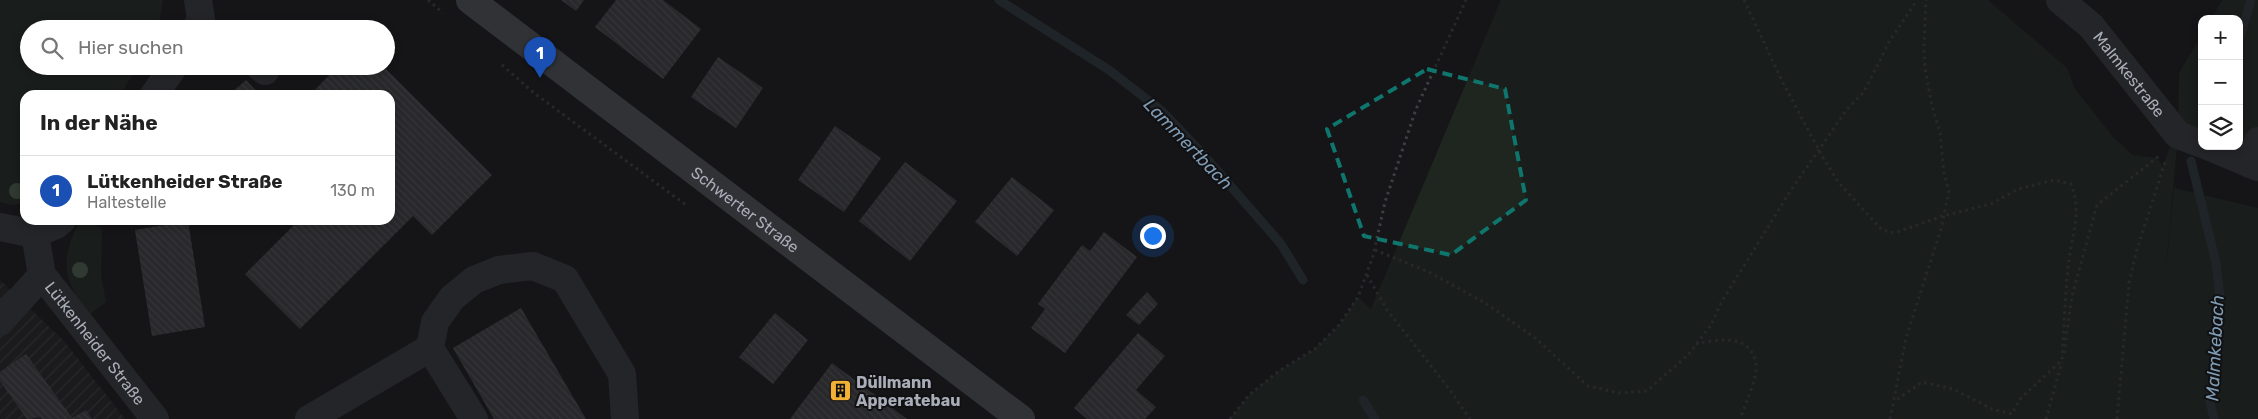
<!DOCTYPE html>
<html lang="de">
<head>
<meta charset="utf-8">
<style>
  :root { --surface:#fff; --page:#f6f6f6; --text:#222; --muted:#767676; --line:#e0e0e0; --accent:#1a73e8 }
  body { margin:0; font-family:Rubik,sans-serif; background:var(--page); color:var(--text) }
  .controls { position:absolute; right:15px; top:15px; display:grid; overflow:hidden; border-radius:10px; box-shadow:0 2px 8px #0003 }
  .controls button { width:45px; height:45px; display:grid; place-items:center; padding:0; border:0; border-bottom:1px solid var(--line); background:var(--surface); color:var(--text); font:25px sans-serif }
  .you { position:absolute; left:1152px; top:235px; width:18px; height:18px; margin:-12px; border:4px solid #fff; border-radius:50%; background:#1a73e8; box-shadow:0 0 0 8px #1a73e833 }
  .badge { display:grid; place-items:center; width:32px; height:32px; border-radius:50%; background:var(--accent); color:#fff; font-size:16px; font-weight:700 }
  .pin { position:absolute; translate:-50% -41px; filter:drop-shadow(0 1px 2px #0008) }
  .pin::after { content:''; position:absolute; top:26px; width:18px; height:15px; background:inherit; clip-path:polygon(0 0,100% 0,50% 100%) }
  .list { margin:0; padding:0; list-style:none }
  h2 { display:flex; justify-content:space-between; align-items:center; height:65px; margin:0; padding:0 20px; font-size:21px }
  h2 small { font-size:16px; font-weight:400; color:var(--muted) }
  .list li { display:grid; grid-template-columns:32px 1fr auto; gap:15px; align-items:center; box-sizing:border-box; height:70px; padding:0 20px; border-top:1px solid var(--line) }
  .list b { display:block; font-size:19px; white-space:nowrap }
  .list p { margin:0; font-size:16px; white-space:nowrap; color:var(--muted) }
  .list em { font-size:16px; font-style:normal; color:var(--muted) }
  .icon { flex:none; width:28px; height:28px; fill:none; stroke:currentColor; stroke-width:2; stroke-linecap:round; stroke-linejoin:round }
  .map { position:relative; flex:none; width:2258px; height:419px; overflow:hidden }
  .search { position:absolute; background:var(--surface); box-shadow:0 2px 8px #0003; left:20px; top:20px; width:375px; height:55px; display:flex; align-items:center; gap:12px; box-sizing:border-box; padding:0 18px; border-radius:28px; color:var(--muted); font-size:19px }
  .panel { position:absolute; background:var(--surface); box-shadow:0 2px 8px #0003; left:20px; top:90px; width:375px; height:135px; border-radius:15px }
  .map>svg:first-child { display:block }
  .industrial { fill:url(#industrial-furrows) }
  .grass { fill:#1e261f }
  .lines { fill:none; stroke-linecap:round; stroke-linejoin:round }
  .stream { stroke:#2c353c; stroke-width:9 }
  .building { fill:url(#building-back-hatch) }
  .path { stroke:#3d3f44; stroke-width:3; stroke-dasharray:2.5 4; stroke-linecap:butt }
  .minor { stroke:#37383d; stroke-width:28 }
  .major { stroke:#53555c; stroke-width:28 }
  .tree { fill:#506452 }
  .marked { fill:none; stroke:#0f766e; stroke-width:4; stroke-dasharray:10 6; stroke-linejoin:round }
  .labels { text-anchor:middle; stroke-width:4; stroke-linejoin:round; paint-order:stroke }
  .street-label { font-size:16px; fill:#a8adb8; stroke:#111113 }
  .poi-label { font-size:16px; font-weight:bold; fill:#a8adb8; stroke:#111113; text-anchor:start }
  .water-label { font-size:18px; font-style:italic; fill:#7f9bb3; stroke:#111113 }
</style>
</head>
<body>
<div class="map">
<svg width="2258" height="419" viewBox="0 0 2258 419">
  <defs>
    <pattern id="industrial-furrows" width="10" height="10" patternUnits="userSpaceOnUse" patternTransform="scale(1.25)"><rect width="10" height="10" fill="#222225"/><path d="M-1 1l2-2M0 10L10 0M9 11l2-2" fill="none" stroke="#3f3f43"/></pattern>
    <pattern id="building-back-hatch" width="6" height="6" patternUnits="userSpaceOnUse" patternTransform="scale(1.25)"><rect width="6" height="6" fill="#404145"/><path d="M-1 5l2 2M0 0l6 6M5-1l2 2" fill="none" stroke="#595a5e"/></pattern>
  </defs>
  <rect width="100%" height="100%" fill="#161618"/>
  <path class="industrial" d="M 0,280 L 64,341 L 125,419 L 0,419 Z"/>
  <path class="grass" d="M 0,0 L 163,0 L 158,29 L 29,29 L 29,66 L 138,66 L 120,95 L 25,95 L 25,203 L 13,205 L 0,202 Z
    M 1501,0 L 1988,0 L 2067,68 L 2075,89 L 2113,137 L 2133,155 L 2157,158 L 2163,166 L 2169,149 L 2178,135 L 2179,73 L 2202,35 L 2202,143 L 2178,135 L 2165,280 L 2174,188 L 2258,208 L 2258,419 L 1230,419 L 1249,395 L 1279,371 L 1316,348 L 1339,325 L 1358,297 L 1371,309 Z
    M 2222,0 L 2258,0 L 2258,141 L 2239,146 L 2239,19 L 2211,19 Z
    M 80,220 L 87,220 L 102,229 L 101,275 L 106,302 L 88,316 C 63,277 59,262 80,220 Z"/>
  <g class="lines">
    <path class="stream" d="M 999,0 L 1109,70 L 1162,111 L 1200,151 L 1281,244 L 1303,280
      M 2239,40 L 2251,0
      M 2191,161 L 2216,263 L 2220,298 L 2218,347 L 2210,401 L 2214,419
      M 1363,400 L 1375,419"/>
  </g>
  <path class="building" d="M 561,0 L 584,0 L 576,11 Z
    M 616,0 L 663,0 L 701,29 L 663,79 L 595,27 Z
    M 718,57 L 763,88 L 736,128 L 691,97 Z
    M 338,66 L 383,66 L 492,175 L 432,235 L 413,216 L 300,329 L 245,274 L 299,220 L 390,220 L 390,95 L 310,95 Z
    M 246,80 L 260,95 L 229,95 Z
    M 835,126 L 881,158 L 844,212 L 798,180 Z
    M 905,162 L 957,201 L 910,261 L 859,221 Z
    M 1012,177 L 1054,210 L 1017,256 L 975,222 Z
    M 188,221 L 205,327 L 152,336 L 135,230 Z
    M 1104,232 L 1137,257 L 1065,353 L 1031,328 L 1045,309 L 1038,304 L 1082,245 L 1090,251 Z
    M 1147,292 L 1158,304 L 1139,325 L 1126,315 Z
    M 521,308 L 586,419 L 494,419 L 453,348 Z
    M 775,313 L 808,340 L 773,384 L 739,357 Z
    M 1138,333 L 1165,356 L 1136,390 L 1156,407 L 1145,419 L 1087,419 L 1074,408 Z
    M 26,354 L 72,418 L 86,410 L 92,419 L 42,419 L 41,417 L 27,419 L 0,381 L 0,372 Z
    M 832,363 L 907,419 L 790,419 Z"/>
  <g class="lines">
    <path class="path" d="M 428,0 L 443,13
      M 1744,0 L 1782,81 L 1822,156 L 1839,183 L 1882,230 L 1894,233 L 1943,216 L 1991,204 L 2018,189 L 2054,180 L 2071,184 C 2082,211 2072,234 2069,260 C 2065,293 2064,327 2062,360 L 2020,399 L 2012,414 L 1992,409 L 1953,389 L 1922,382 L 1895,401
      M 502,65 L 534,93 L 686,205
      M 1375,250 L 1429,272 L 1485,303 L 1534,337 L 1588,386 L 1619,393 L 1647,391 L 1688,355 L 1711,325 L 1722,301 L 1791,190 L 1847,109 L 1864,92 L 1889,42 L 1917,0
      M 1367,275 L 1387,310 L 1447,386 L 1470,419
      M 1696,344 C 1717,339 1748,334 1755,360 C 1756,364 1757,368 1756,372 C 1753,388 1746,403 1740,419
      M 2064,353 L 2072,296 L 2097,205 L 2159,156
      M 1230,419 L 1249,395 L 1279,371 L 1316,348 L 1339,325 L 1358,297 L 1373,256 L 1385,202 L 1416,109 L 1466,0
      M 1890,419 L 1906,338 L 1941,229 L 1949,191 L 1944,173 L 1940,132 L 1932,106 L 1925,68 L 1924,47 L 1926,0
      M 2046,419 L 2062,362
      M 2117,419 L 2129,283 L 2136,253 L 2165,162"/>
    <g class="minor">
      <path id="s1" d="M 2060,0 L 2091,26 L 2178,135 L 2202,144"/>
      <path d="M 196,29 L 201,19 L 198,0"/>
      <path d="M 259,66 L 265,71"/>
      <path d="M 154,95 L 174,66"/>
      <path d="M 2208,146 L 2258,167"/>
      <path d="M 2250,164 L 2258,141"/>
      <path d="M 0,227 L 35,234"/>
      <path id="s2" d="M 35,234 L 42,275 L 155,419"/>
      <path d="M 35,234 L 56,225 L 62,220"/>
      <path d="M 0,322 L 42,275"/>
      <path d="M 309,419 L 430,348"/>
      <path d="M 474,419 L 430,348 L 435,322 L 452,298 L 474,280 L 499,270 L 533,266 L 565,279 L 622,374 L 625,419"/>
    </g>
    <path class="major" id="s3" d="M 470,0 L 1021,419"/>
  </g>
  <g class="tree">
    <circle cx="17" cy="191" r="8"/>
    <circle cx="80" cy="270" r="8"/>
  </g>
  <path d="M0 0H2258V419H0ZM 1427,69 L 1505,89 L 1526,200 L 1451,255 L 1364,236 L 1327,129 Z" fill="#161618" fill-opacity=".55" fill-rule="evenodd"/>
  <path class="marked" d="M 1427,69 L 1505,89 L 1526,200 L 1451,255 L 1364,236 L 1327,129 Z"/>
  <defs>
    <symbol id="building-square" viewBox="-11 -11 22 22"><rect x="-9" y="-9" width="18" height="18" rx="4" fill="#f2b134" stroke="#111113"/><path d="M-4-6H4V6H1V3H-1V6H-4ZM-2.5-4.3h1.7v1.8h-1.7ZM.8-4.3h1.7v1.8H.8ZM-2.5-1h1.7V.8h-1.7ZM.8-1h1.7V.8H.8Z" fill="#111"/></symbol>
  </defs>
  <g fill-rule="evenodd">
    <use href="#building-square" x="828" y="378" width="25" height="25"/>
  </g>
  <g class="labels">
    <g class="street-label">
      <text dy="6" stroke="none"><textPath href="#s1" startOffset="102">Malmkestraße</textPath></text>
      <text dy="6" stroke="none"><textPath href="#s3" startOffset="346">Schwerter Straße</textPath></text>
      <text dy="6" stroke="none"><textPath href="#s2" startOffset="128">Lütkenheider Straße</textPath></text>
    </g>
    <g class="poi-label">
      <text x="856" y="388">Düllmann<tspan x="856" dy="18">Apperatebau</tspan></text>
    </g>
    <g class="water-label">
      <text transform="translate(1188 144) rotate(46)" y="6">Lammertbach</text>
      <text transform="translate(2215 348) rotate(-87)" y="6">Malmkebach</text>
    </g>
  </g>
</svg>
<div class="controls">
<button>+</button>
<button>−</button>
<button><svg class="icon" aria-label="layers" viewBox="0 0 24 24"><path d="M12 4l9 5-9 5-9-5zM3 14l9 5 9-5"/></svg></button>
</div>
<div class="you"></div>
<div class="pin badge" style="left:540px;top:78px;background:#1a4fb4">1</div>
<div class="search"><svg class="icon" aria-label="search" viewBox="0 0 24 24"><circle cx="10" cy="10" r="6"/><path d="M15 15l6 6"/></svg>Hier suchen</div>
<section class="panel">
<h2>In der Nähe<small></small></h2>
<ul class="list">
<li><span class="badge" style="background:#1a4fb4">1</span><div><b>Lütkenheider Straße</b><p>Haltestelle</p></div><em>130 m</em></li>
</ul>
</section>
</div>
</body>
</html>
